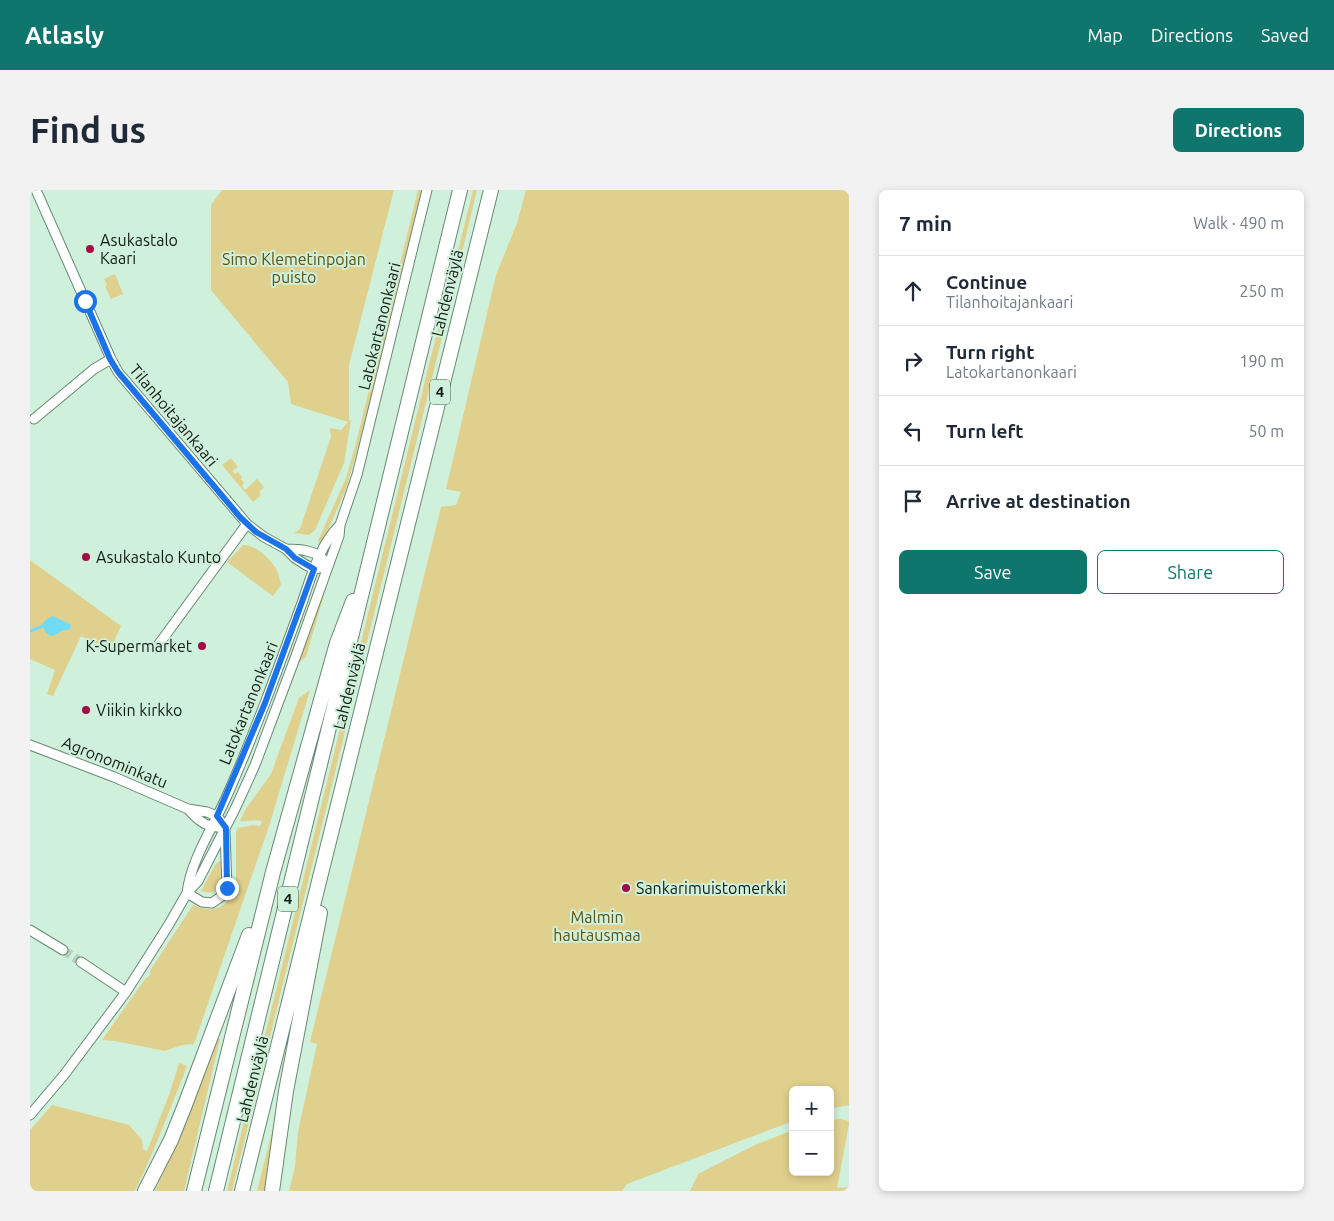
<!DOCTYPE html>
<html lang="en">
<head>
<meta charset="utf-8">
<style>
  :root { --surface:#fff; --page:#f2f2f3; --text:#1f2937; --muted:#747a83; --line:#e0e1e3; --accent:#0f766e }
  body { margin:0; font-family:Ubuntu,sans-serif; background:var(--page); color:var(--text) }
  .controls { position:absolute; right:15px; bottom:15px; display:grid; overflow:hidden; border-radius:8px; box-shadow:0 2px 8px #0003 }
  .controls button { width:45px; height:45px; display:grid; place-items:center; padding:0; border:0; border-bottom:1px solid var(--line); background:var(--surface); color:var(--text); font:25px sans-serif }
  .stop { position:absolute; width:15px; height:15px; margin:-11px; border:4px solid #1a73e8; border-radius:50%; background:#fff }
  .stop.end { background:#1a73e8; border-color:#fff; box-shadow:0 1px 5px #0008 }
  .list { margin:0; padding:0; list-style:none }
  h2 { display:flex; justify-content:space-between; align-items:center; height:65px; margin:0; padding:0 20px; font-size:21px }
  h2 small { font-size:16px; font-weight:400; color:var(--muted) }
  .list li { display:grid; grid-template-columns:32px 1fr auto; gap:15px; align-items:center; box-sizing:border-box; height:70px; padding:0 20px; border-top:1px solid var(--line) }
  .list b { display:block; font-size:19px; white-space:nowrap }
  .list p { margin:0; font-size:16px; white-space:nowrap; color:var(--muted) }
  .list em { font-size:16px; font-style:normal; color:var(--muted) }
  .actions { display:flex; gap:10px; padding:15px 20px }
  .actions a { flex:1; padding:11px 0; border:1px solid var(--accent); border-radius:8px; text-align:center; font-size:18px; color:var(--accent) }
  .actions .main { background:var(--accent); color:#fff }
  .icon { flex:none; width:28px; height:28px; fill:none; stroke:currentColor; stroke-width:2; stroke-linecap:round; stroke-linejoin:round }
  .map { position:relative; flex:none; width:819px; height:1001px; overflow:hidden; border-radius:8px }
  header { display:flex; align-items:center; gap:30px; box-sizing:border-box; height:70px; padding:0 25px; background:var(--accent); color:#fff }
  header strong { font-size:24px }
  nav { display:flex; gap:28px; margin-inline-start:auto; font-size:18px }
  .intro { display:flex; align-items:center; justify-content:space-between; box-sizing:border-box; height:120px; padding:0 30px }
  h1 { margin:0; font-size:35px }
  .button { padding:12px 22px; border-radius:8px; background:var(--accent); color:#fff; font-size:18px; font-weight:700 }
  main { display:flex; gap:30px; padding:0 30px }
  aside { flex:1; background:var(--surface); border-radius:8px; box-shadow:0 2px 8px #0003 }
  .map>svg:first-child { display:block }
  .green { fill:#e0d08d }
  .water { fill:#71dbf6 }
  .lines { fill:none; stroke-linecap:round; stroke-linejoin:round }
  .stream { stroke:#71dbf6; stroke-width:3 }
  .minor-tunnel { stroke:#b2d0bc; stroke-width:9; stroke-dasharray:9 4.5; stroke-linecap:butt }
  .minor-casing { stroke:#698874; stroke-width:11 }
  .highway-casing { stroke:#698874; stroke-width:16 }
  .minor { stroke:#fff; stroke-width:9 }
  .highway { stroke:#fff; stroke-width:14 }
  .route { stroke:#1a73e8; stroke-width:6 }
  .poi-dot { fill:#a30b47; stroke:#cff0da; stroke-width:2 }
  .labels { text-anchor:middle; stroke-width:4; stroke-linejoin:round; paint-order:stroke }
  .shield { fill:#cff0da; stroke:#495c4f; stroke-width:1 }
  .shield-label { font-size:15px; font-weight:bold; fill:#101c14 }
  .poi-label { font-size:16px; fill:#101c14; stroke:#cff0da; text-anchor:start }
  .park-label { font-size:16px; fill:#5e5112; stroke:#cff0da }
  .street-label { font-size:16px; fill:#101c14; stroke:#cff0da }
</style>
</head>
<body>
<header>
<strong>Atlasly</strong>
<nav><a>Map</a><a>Directions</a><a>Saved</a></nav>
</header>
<div class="intro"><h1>Find us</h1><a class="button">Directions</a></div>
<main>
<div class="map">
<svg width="819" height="1001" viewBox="0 0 819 1001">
  <rect width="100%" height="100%" fill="#cff0da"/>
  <path class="green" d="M 192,0 L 364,0 L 319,175 L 319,231 L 321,230 L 314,273 L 285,340 L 279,345 L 264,343 L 270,339 L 301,247 L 300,238 L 311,240 L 318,232 L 261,214 L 258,192 L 181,100 L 181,15 Z
    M 388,0 L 392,0 L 336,229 L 316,299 L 295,347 L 289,354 L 288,351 L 316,288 L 326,253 Z
    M 443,0 L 447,0 L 427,83 L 423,81 Z
    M 496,0 L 819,0 L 819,915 L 800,919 L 800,900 L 763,900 L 763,931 L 597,994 L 592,1001 L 259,1001 L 265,977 L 268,942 L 287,854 L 280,852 L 411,317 L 426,315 L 431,302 L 416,299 L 466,85 L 487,33 Z
    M 85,84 L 93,104 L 81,109 L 75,96 L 77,95 L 74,89 Z
    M 420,101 L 419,119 L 202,1001 L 197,1001 L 402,162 L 413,121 Z
    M 201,268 L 208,277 L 202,281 L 205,284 L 208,282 L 212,287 L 211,289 L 214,293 L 212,296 L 215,300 L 227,289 L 234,297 L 229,302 L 231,305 L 223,312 L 192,275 Z
    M 213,355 C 227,355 243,371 248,383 C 249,386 250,391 251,395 L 243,406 L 197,372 Z
    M 0,370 L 91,436 L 80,460 L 51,446 L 23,506 L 17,504 L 25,480 L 0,469 Z
    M 293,403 L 294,405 L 276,467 L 267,474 Z
    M 280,500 L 240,633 L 164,854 L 152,855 L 135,861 L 85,851 L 72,850 L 115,789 L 121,784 L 119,782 L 163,715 C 185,724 201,718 203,693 L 206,692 L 206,642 L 208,638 L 223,635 L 230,636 L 232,631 C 226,629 218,632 210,631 L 215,620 L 241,584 L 269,508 Z
    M 189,671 L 191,672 C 191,685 193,709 171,701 L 185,675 Z
    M 187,848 L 190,849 L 154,1001 L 125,1001 L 158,928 Z
    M 149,873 L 157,876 L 153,887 L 122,964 L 105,1001 L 0,1001 L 0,940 L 22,915 L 99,935 L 112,950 L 113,959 L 117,961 L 139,905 Z
    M 246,926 L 236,1001 L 227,1001 Z
    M 810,929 L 819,931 L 819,934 L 807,998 L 819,997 L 819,1001 L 660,1001 L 668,984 L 725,955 L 763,940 L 763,982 L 800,982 L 800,930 Z"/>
  <path class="water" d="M 23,426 L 40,434 L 41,439 L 32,441 L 23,446 C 16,445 13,440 13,433 L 17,429 Z"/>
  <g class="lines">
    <path class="stream" d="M 0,441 L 13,436"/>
    <path class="minor-tunnel" d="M 33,760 L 51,772"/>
    <defs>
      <path id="minor" d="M 6,0 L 81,169 L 88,182 L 217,334 L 234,347 L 256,359 L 265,368 L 276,375 L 284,379 L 298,376
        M 4,229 L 64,179 L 81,169
        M 256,359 C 269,359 285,360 294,370
        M 126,458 L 217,334
        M 0,555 L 84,587 L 158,619 L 177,622 L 187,626 L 191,631
        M 158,619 C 166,628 175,637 188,637
        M 157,703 C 161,670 182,639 196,608 C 224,545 248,479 272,413 C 281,387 289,356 310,335
        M 157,703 L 172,712 L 182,713 L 192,706 L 197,698 L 195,641
        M 0,740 L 33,760
        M 51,772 L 96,802
        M 0,925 L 34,885 L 96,802 L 138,736 L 157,703 L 168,691 L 205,619 L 225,575 L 267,463 L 309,346 L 310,335 L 327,285 L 397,0"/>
      <path id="highway" d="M 115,1001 L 141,950 L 155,915 L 219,745
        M 164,1001 L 243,682 L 307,453 L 323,411
        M 186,1001 L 430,0
        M 212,1001 L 461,0
        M 242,1001 L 256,901 L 290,723"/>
    </defs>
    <use href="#minor" class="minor-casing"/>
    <use href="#highway" class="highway-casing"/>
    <use href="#minor" class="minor"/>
    <use href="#highway" class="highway"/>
  </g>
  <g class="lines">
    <path class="route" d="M 55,111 L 80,169 L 88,182 L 210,327 L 226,342 L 256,359 L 265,368 L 284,379 L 235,513 L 187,626 L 196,638 L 197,698"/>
  </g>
  <g class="poi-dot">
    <circle cx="60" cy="59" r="5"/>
    <circle cx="56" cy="367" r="5"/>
    <circle cx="172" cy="456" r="5"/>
    <circle cx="56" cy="520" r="5"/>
    <circle cx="596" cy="698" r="5"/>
  </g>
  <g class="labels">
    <g class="shield">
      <rect x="400" y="189.5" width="20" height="25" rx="4"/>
      <rect x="248" y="696.5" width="20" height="25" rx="4"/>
    </g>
    <g class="shield-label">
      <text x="410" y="207">4</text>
      <text x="258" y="714">4</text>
    </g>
    <g class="poi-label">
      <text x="70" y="56">Asukastalo<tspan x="70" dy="18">Kaari</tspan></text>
      <text x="66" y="373">Asukastalo Kunto</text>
      <text x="162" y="462" text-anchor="end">K-Supermarket</text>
      <text x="66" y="526">Viikin kirkko</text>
      <text x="606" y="704">Sankarimuistomerkki</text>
    </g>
    <g class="park-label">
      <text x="264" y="75">Simo Klemetinpojan<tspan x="264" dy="18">puisto</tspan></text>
      <text x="567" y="733">Malmin<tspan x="567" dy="18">hautausmaa</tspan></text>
    </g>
    <g class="street-label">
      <text transform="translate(417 103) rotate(-76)" y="6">Lahdenväylä</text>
      <text transform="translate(349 136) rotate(-76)" y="6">Latokartanonkaari</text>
      <text transform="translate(144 225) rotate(50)" y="6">Tilanhoitajankaari</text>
      <text transform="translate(319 496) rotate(-76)" y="6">Lahdenväylä</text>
      <text transform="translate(218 513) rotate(-68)" y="6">Latokartanonkaari</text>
      <text transform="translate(85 572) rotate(22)" y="6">Agronominkatu</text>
      <text transform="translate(222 889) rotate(-76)" y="6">Lahdenväylä</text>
    </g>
  </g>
</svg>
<div class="controls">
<button>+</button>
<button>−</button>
</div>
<div class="stop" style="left:55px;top:111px"></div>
<div class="stop end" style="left:197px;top:698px"></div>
</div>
<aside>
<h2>7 min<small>Walk · 490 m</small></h2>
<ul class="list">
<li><svg class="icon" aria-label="ahead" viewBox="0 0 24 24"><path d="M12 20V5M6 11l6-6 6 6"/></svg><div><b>Continue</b><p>Tilanhoitajankaari</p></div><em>250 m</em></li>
<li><svg class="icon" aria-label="right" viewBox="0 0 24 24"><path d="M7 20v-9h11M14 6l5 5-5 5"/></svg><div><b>Turn right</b><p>Latokartanonkaari</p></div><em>190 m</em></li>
<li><svg class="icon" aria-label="left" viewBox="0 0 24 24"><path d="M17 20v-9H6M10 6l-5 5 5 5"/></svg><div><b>Turn left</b></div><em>50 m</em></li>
<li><svg class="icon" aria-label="arrive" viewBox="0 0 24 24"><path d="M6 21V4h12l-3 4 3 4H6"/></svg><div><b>Arrive at destination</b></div></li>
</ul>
<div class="actions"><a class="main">Save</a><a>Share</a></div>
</aside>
</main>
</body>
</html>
